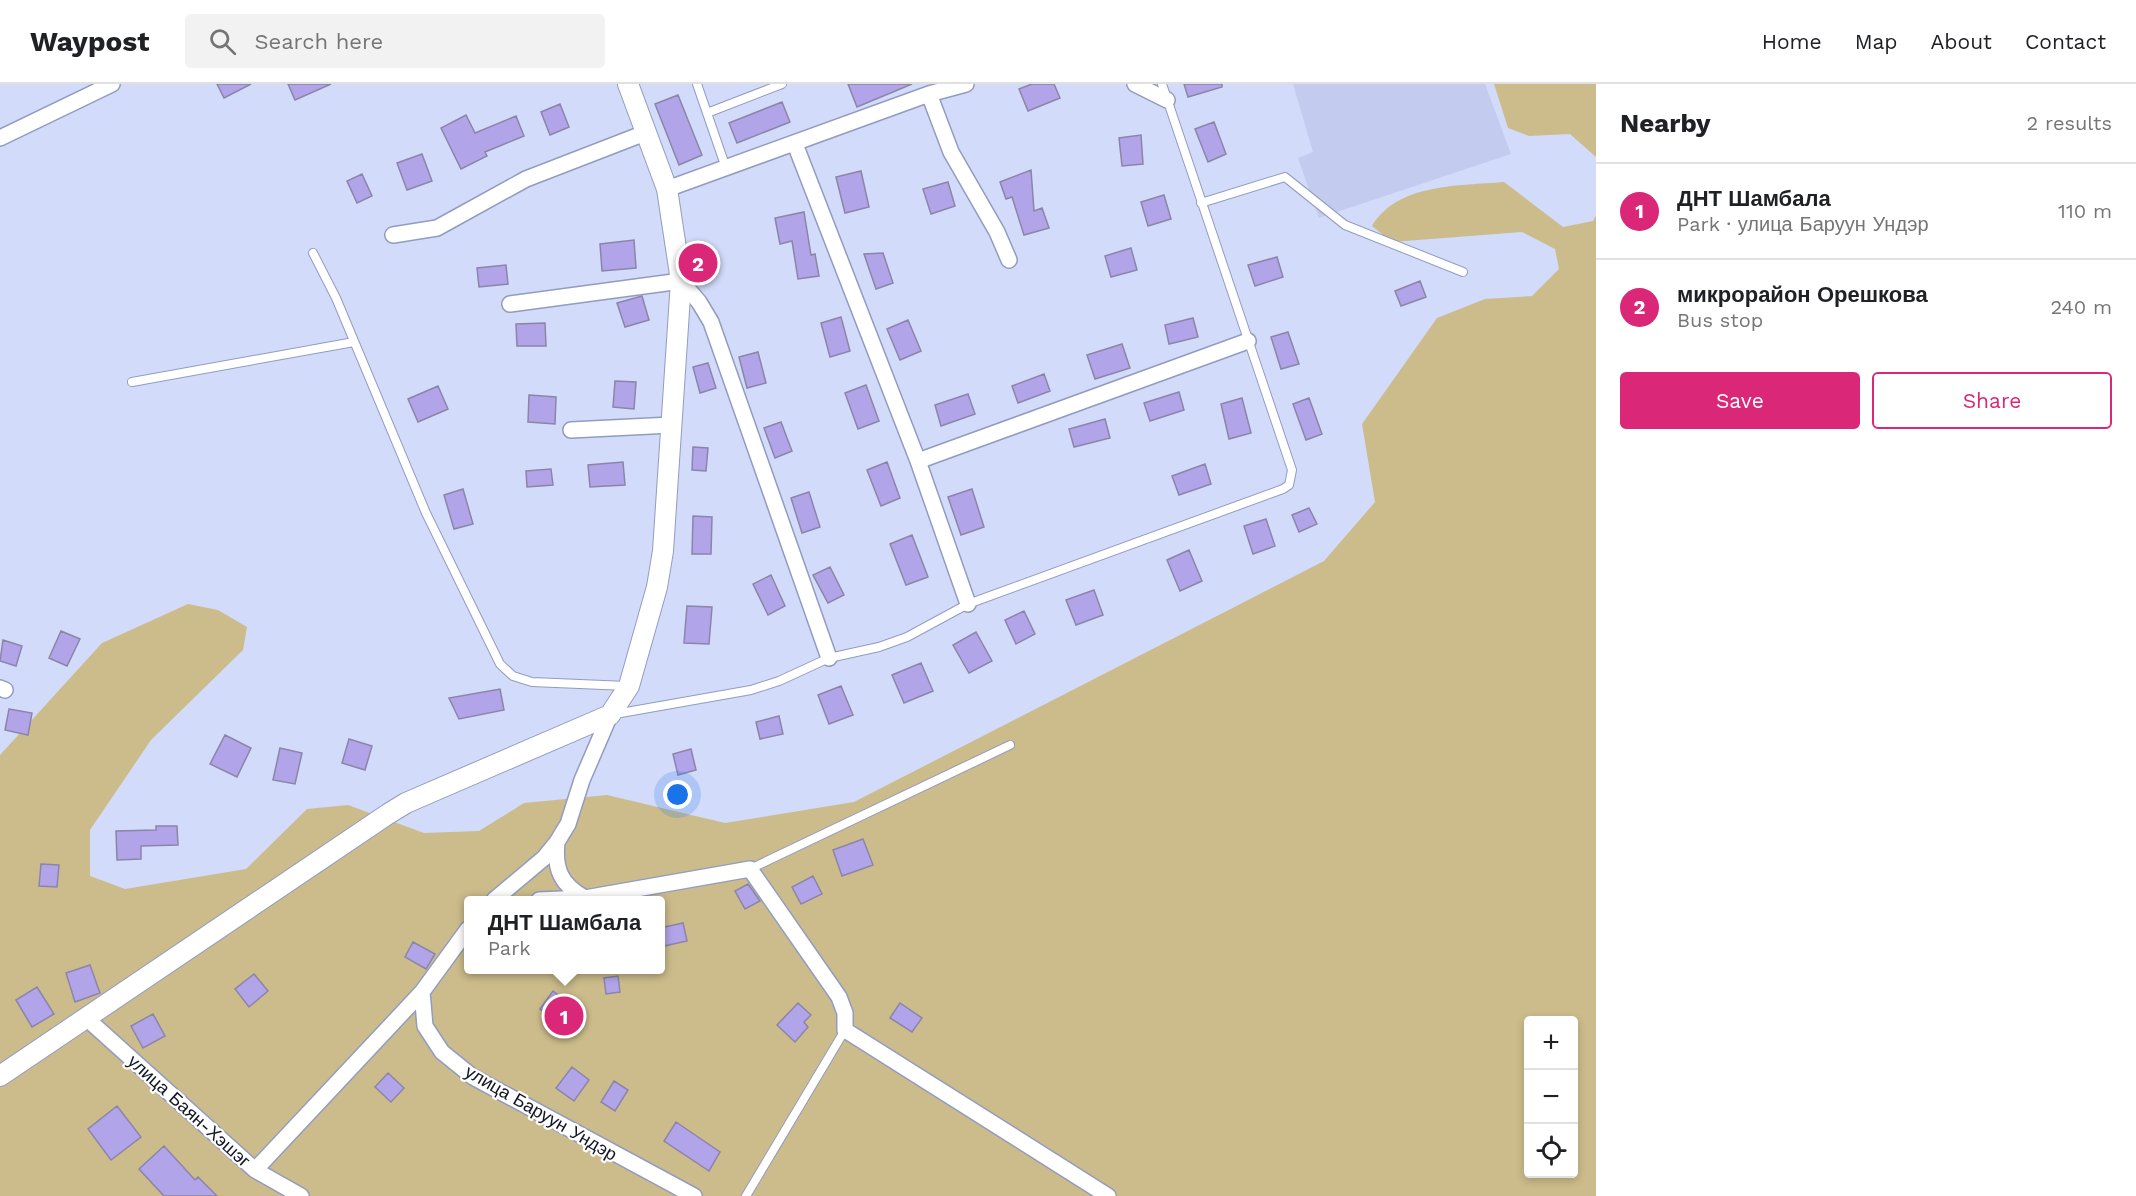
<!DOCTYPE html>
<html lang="en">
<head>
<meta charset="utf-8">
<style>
  :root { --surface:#fff; --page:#f2f2f2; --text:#202124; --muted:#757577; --line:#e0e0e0; --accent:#db2777 }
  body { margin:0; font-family:"Work Sans",sans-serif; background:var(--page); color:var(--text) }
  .controls { position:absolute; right:18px; bottom:18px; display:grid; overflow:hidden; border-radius:6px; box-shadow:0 3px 9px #0003 }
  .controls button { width:54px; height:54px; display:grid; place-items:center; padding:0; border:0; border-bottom:2px solid var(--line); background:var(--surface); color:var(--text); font:30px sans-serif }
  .you { position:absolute; left:678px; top:711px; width:21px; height:21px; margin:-15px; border:4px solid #fff; border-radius:50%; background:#1a73e8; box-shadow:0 0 0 9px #1a73e833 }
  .badge { display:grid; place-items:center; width:39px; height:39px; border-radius:50%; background:var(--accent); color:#fff; font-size:20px; font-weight:700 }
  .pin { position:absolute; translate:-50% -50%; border:3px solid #fff; box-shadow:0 2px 6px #0006 }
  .popup { position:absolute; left:464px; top:812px; width:201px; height:78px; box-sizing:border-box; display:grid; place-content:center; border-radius:6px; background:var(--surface); filter:drop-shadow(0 2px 4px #0005); font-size:20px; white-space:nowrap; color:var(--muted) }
  .popup b { font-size:22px; color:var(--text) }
  .popup::after { content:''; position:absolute; left:50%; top:100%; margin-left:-12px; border:12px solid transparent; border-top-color:var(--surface) }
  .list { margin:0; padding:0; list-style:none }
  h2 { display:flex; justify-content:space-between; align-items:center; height:78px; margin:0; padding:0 24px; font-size:26px }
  h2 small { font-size:20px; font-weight:400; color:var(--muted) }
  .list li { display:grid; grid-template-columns:39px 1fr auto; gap:18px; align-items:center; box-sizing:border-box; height:96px; padding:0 24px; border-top:2px solid var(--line) }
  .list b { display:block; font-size:22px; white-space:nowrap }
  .list p { margin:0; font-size:20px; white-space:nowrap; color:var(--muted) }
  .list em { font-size:20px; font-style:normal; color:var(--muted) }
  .actions { display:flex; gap:12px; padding:18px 24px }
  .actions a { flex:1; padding:14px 0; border:2px solid var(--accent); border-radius:6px; text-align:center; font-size:21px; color:var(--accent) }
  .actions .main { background:var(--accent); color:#fff }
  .icon { flex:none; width:33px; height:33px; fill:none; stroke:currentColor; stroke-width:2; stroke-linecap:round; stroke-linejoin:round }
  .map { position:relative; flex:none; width:1596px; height:1112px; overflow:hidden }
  header { display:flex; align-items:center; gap:36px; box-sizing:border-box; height:84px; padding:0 30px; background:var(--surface); border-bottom:2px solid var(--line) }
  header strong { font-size:28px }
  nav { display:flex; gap:33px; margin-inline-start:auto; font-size:21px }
  .search { width:420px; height:54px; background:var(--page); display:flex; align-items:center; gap:15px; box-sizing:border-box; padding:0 21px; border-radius:6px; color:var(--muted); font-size:22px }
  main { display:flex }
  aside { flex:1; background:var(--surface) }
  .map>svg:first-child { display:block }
  .built { fill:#c3ccef }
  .green { fill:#ccbc8b; fill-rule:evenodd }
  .building { fill:#b1a4e9; stroke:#8b85a8; stroke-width:1.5 }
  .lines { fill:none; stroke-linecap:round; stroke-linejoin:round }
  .service-casing { stroke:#929cbf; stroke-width:10 }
  .minor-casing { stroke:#929cbf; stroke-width:18 }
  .tertiary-casing { stroke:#929cbf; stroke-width:22 }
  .service { stroke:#fff; stroke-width:8 }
  .minor { stroke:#fff; stroke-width:15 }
  .tertiary { stroke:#fff; stroke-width:20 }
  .labels { text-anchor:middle; stroke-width:4.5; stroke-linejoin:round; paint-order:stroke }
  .street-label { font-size:18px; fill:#121623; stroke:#fdfdfd }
</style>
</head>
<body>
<header>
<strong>Waypost</strong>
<div class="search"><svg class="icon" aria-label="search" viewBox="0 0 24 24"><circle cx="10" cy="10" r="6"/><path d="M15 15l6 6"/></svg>Search here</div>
<nav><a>Home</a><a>Map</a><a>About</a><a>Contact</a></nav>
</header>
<main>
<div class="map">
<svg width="1596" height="1112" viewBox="0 0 1596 1112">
  <rect width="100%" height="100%" fill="#d2dbf9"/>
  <path class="built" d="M 1293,0 L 1485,0 L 1511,70 L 1319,134 L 1298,74 L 1313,68 Z"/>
  <path class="green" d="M 1494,0 L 1596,0 L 1596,73 L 1570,50 L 1529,52 L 1508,44 Z
    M 1504,98 L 1563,143 L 1593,137 L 1596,131 L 1596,1112 L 0,1112 L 0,671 L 102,559 L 188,520 L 218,526 L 247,543 L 243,566 L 151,656 L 90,746 L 90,792 L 125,805 L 246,785 L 307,725 L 348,721 L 424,749 L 479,747 L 524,719 L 607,711 L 725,739 L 854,718 L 1324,477 L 1375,418 L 1362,340 L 1437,234 L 1485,215 L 1532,212 L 1559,185 L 1555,165 L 1522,148 L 1392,158 L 1372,142 C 1398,99 1459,102 1504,98 ZM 468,816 L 660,816 L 660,886 L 468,886 ZM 1528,936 L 1574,936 L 1574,1090 L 1528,1090 Z"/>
  <path class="building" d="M 217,0 L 251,0 L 224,14 Z
    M 288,0 L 331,0 L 295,16 Z
    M 848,0 L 912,0 L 857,23 Z
    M 1032,0 L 1054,0 L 1060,14 L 1028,27 L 1019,5 Z
    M 1184,0 L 1222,0 L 1222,3 L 1188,13 Z
    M 678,11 L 702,71 L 679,81 L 655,20 Z
    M 782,18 L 790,38 L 737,59 L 729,39 Z
    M 560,20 L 569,43 L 550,51 L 541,28 Z
    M 466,31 L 475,49 L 516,32 L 524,52 L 485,68 L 487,72 L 461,85 L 441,44 Z
    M 1214,38 L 1226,70 L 1208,78 L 1195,45 Z
    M 1141,51 L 1143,80 L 1122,82 L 1119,54 Z
    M 422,70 L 432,97 L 407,106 L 397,79 Z
    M 1031,86 L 1034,127 L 1042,124 L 1049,144 L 1024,151 L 1012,113 L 1006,115 L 1000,98 Z
    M 861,87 L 869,123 L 845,129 L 836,93 Z
    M 362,90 L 372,112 L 357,119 L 347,97 Z
    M 948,98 L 955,122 L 931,130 L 923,105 Z
    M 1164,111 L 1171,135 L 1148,142 L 1141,118 Z
    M 804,128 L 811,171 L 815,170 L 819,192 L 798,195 L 792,157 L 780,160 L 775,134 Z
    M 634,156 L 636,184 L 602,187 L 600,160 Z
    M 1131,164 L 1137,186 L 1111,193 L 1105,172 Z
    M 883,169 L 893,199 L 876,205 L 864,170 Z
    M 1277,173 L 1283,193 L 1255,202 L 1248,181 Z
    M 506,181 L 508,200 L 479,203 L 477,184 Z
    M 1420,197 L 1426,213 L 1401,222 L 1395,207 Z
    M 642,212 L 649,236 L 625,243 L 617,219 Z
    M 841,233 L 850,267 L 830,273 L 821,239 Z
    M 1193,234 L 1198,253 L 1169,260 L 1165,241 Z
    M 908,236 L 921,267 L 900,276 L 887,245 Z
    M 545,239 L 546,262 L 517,262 L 516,240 Z
    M 1288,248 L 1299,280 L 1281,285 L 1271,253 Z
    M 1122,260 L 1130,284 L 1095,295 L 1087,271 Z
    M 758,268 L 766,299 L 747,304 L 739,273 Z
    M 708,279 L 716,304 L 700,309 L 693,283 Z
    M 1044,290 L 1050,307 L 1018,319 L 1012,302 Z
    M 615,297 L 636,298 L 634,325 L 613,323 Z
    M 866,301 L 879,337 L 858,345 L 845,309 Z
    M 438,302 L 448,325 L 418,338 L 408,315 Z
    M 1179,308 L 1184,326 L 1150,337 L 1144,319 Z
    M 968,310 L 975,330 L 941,342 L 935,321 Z
    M 529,311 L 556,313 L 555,340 L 528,338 Z
    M 1242,314 L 1251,349 L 1229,355 L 1221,320 Z
    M 1309,314 L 1322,350 L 1306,356 L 1293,320 Z
    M 1105,335 L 1110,354 L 1074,363 L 1069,345 Z
    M 781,338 L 792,367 L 775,374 L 764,344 Z
    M 693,363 L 708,364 L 706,387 L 692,386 Z
    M 623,378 L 625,401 L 590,403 L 588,381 Z
    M 887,378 L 900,414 L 881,422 L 867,386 Z
    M 1205,380 L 1211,400 L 1179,411 L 1172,392 Z
    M 551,385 L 553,401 L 527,403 L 526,387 Z
    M 463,405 L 473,440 L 454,445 L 444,411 Z
    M 972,405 L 984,443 L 961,451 L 948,413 Z
    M 809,408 L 820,443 L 802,449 L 791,414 Z
    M 1309,424 L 1317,440 L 1299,448 L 1292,431 Z
    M 693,432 L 712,433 L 711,470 L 692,470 Z
    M 1266,435 L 1275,462 L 1253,470 L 1244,442 Z
    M 912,451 L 928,493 L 906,501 L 890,460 Z
    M 1189,466 L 1202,497 L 1180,507 L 1167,476 Z
    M 830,483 L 844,511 L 828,519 L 813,491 Z
    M 771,491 L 785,522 L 768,531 L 753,500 Z
    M 1094,506 L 1103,531 L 1076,541 L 1066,516 Z
    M 687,522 L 712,523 L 709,560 L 684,559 Z
    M 1024,527 L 1035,550 L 1016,560 L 1005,536 Z
    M 61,547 L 80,555 L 67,582 L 49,574 Z
    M 976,548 L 992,577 L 969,589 L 953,561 Z
    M 3,556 L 22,562 L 16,582 L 0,577 Z
    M 921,579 L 933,607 L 904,619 L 892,591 Z
    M 841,602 L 853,631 L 829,640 L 818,611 Z
    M 500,605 L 504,626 L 459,635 L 449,614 Z
    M 9,625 L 32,629 L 28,651 L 5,646 Z
    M 779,632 L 783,650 L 760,655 L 756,638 Z
    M 225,651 L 251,664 L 237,693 L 210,680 Z
    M 349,655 L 372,662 L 365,686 L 342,679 Z
    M 280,664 L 302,669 L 295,700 L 273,696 Z
    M 691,665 L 696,686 L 678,691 L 673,670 Z
    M 156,742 L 177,742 L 178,761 L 141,762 L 141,775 L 117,776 L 116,747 L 156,746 Z
    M 863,755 L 873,781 L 842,792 L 833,766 Z
    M 41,780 L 59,781 L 57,803 L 39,802 Z
    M 813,792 L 822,810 L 801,820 L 792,803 Z
    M 748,800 L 760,817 L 745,825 L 735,807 Z
    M 683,839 L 687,857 L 664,862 L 660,844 Z
    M 413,858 L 435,870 L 426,885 L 405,873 Z
    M 90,881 L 100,909 L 75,918 L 66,889 Z
    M 254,890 L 268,907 L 249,923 L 235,905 Z
    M 618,892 L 620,908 L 606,910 L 604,894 Z
    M 37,903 L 54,930 L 32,943 L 16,916 Z
    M 553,907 L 581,928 L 570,943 L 552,929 L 549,932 L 540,925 Z
    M 798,919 L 811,931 L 804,938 L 808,943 L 795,958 L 777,941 Z
    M 900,919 L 922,934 L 912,948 L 890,934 Z
    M 153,930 L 165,952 L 143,964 L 131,942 Z
    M 572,983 L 589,996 L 574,1017 L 556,1004 Z
    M 388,989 L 404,1004 L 391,1018 L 375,1003 Z
    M 614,997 L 628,1006 L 615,1027 L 601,1018 Z
    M 117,1022 L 141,1053 L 111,1076 L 88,1045 Z
    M 676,1038 L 720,1068 L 709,1087 L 664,1057 Z
    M 164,1062 L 195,1096 L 198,1093 L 217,1112 L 164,1112 L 139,1085 Z"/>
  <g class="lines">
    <defs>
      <path id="service" d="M 697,0 L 726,84
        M 707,29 L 782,0
        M 1201,119 L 1285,93 L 1345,141 L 1463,188
        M 313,169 L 336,214 L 426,429 L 500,580 L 513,592 L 532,598 L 627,602
        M 132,298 L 354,258
        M 615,630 L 751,606 L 779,597 L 829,574 L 879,563 L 907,553 L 968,520 L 1283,405 L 1289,401 L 1292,386 L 1162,0
        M 750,785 L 1010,661
        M 746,1112 L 845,946"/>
      <path id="minor" d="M 1135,0 L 1167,16
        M 929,10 L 951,68 L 997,148 L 1009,176
        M 0,54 L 112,0
        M 795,60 L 918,377 L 1248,257
        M 667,105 L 929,10 L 966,0
        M 393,151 L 437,144 L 526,95 L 645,49
        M 510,220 L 681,197 L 699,218 L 711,238 L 829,574
        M 571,346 L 671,341
        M 918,377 L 968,520
        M 0,604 L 5,606
        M 557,758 C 554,785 561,801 585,814
        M 494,816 L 544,774 L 557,758 L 568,740 L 582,696 L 610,631
        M 539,816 L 585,814 L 750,785 L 839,913 L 845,929 L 845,946 L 1108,1112
        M 422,908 L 468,845
        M 85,933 L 255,1086 L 301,1112
        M 255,1086 L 422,908 L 425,942 L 442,968 L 473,993 L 694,1112"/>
      <path id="tertiary" d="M 0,992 L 388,730 L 406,719 L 610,631 L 629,602 L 657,503 L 663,467 L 681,197 L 667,105 L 628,0"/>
    </defs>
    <use href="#service" class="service-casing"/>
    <use href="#minor" class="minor-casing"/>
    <use href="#tertiary" class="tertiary-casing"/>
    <use href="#service" class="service"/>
    <use href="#minor" class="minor"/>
    <use href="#tertiary" class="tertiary"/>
  </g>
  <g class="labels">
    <g class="street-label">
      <text transform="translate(189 1027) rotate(42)" y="6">улица Баян-Хэшэг</text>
      <text transform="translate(541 1029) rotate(30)" y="6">улица Баруун Ундэр</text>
    </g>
  </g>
</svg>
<div class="controls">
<button>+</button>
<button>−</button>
<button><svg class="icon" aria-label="locate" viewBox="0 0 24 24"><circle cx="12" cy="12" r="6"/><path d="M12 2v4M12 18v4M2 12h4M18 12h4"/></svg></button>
</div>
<div class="you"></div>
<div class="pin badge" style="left:564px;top:932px">1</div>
<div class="popup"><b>ДНТ Шамбала</b>Park</div>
<div class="pin badge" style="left:698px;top:179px">2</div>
</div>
<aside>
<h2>Nearby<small>2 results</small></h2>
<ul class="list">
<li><span class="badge">1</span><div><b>ДНТ Шамбала</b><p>Park · улица Баруун Ундэр</p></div><em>110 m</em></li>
<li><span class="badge">2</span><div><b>микрорайон Орешкова</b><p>Bus stop</p></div><em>240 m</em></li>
</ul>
<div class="actions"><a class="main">Save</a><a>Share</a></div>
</aside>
</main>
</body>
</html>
